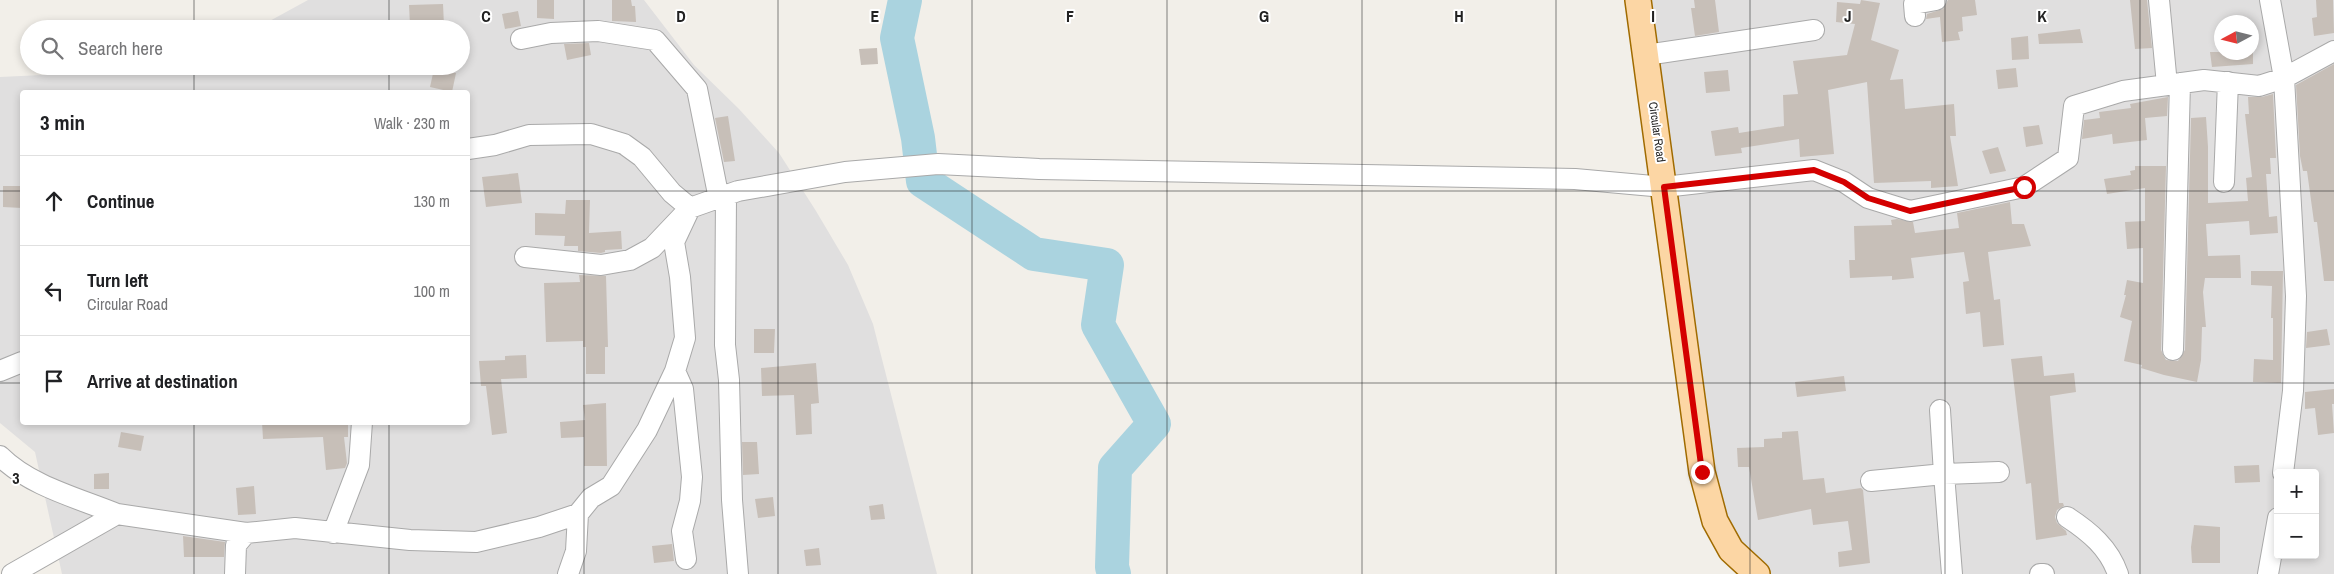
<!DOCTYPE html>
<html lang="en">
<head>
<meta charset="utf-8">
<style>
  :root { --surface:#fff; --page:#f6f6f6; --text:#202124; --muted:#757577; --line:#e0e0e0 }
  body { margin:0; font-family:"Archivo Narrow",sans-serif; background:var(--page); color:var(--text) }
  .controls { position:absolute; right:15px; bottom:15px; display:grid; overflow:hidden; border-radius:5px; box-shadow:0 2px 8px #0003 }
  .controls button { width:45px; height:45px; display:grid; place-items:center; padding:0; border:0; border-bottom:1px solid var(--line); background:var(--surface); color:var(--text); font:25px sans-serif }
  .compass { position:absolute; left:2214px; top:15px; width:45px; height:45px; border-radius:50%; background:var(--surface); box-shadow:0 2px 8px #0003; rotate:263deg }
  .stop { position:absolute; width:15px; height:15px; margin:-11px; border:4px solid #d40000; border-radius:50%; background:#fff }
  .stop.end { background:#d40000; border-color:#fff; box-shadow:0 1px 5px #0008 }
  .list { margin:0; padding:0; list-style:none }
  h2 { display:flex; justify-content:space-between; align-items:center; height:65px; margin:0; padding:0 20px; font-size:21px }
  h2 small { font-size:16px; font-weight:400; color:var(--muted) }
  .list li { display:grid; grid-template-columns:32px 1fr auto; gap:15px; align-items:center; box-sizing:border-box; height:90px; padding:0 20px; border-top:1px solid var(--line) }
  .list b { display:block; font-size:19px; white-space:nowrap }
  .list p { margin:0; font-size:16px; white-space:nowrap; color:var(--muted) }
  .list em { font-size:16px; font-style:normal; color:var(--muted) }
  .icon { flex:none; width:28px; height:28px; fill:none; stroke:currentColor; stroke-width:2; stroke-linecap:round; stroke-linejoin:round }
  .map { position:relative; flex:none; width:2334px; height:574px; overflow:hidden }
  .search { position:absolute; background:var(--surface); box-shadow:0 2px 8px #0003; left:20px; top:20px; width:450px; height:55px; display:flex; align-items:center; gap:12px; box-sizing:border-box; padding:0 18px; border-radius:28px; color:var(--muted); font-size:19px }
  .panel { position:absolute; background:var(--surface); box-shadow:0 2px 8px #0003; left:20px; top:90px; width:450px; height:335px; border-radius:5px }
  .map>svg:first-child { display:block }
  .residential { fill:#e0dfdf; fill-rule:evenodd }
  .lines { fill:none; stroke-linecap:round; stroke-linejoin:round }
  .river { stroke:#aad3df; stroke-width:34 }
  .building { fill:#c7bfb8 }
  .minor-casing { stroke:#a9a9a9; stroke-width:22 }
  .major-casing { stroke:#a06b00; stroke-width:28 }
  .minor { stroke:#fff; stroke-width:20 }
  .major { stroke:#fcd6a4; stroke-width:25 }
  .route { stroke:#d40000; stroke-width:6 }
  .grid { fill:none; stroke:#222; stroke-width:1; stroke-opacity:0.55 }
  .labels { text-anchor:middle; stroke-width:4; stroke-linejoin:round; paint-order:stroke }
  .street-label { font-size:12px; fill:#222; stroke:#fff }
  .grid-label { font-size:16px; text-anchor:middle; font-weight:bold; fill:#222; stroke:#fff; stroke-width:4; stroke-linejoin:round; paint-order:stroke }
</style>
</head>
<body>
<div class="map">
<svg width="2334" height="574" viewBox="0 0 2334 574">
  <rect width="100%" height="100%" fill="#f2efe9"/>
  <path class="residential" d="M 308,0 L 644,0 L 694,65 L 739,109 L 779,153 L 816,211 L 848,265 L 873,324 L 937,574 L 62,574 L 35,452 L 0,423 L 0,77 L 63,74 L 130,66 L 461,66 L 461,29 L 255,29 ZM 22,92 L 468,92 L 468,422 L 22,422 Z
    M 1641,0 L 2334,0 L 2334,574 L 1754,574 L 1712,539 ZM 2222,22 L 2252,22 L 2252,52 L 2222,52 ZM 2278,473 L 2315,473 L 2315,555 L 2278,555 Z"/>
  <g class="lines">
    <path class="river" d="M 905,0 L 897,38 L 918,138 L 923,181 L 1034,254 L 1107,265 L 1098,325 L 1154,424 L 1115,468 L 1112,567 L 1114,574"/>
  </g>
  <path class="building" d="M 537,0 L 554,0 L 554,19 L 537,18 Z
    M 612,0 L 631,0 L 632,6 L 635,6 L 636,22 L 612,21 Z
    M 1694,0 L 1715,0 L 1719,32 L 1695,36 L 1691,8 L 1695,8 Z
    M 1861,0 L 1880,3 L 1871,40 L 1899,50 L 1890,80 L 1903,79 L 1905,109 L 1954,104 L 1956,136 L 1950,136 L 1958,186 L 1931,188 L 1931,181 L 1874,183 L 1867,82 L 1828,90 L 1834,154 L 1800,157 L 1799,139 L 1741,148 L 1742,153 L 1715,156 L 1711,131 L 1738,127 L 1739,133 L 1784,126 L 1783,95 L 1798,94 L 1793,61 L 1847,55 L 1855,24 L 1836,22 L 1837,2 L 1860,4 Z
    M 1948,0 L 1975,0 L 1977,15 L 1962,17 L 1963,31 L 1958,32 L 1960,40 L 1942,42 L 1940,17 L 1926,19 L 1927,14 L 1943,9 Z
    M 2130,0 L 2147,0 L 2152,48 L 2135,49 Z
    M 2316,0 L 2333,0 L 2334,33 L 2314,36 L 2312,18 L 2317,17 Z
    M 443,4 L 444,25 L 410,25 L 409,5 Z
    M 518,11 L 521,26 L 505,29 L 502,14 Z
    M 2080,29 L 2083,43 L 2039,44 L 2038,34 Z
    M 2028,36 L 2029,59 L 2012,60 L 2011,38 Z
    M 589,43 L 591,55 L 567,60 L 564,44 Z
    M 877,48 L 878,64 L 861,65 L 859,49 Z
    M 2210,52 L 2253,52 L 2253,64 L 2212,67 Z
    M 2334,64 L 2334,281 L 2324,281 L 2317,222 L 2314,222 L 2307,171 L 2303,171 L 2300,156 L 2296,85 Z
    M 2016,68 L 2018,87 L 1998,89 L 1996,70 Z
    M 434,69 L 456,73 L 452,92 L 430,87 Z
    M 1728,70 L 1730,91 L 1706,93 L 1704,72 Z
    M 2273,94 L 2276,158 L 2270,158 L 2271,174 L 2266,174 L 2269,217 L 2277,216 L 2278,233 L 2250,235 L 2249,221 L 2206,224 L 2208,256 L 2240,255 L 2241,278 L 2205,278 L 2203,292 L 2206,327 L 2202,327 L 2201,360 L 2197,382 L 2164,375 L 2141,368 L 2142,365 L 2124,361 L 2132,321 L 2120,317 L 2126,295 L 2124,295 L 2127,280 L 2143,283 L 2143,248 L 2127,249 L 2125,222 L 2145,221 L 2145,188 L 2107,194 L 2104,179 L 2131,175 L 2130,171 L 2135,170 L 2135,166 L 2166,166 L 2161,350 L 2166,360 L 2178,361 L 2185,350 L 2191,118 L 2206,117 L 2208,147 L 2208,203 L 2248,201 L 2246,178 L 2252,177 L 2245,114 L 2249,114 L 2248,97 L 2262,97 Z
    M 2168,97 L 2167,116 L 2145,118 L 2147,140 L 2113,144 L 2112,134 L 2082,139 L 2084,120 L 2100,118 L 2099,112 L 2131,108 L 2130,104 Z
    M 728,116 L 735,161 L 724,162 L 715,118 Z
    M 2039,125 L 2043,144 L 2026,147 L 2023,127 Z
    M 1998,147 L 2006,171 L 1990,174 L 1982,151 Z
    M 518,173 L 522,203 L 486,207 L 482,177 Z
    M 3,186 L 22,186 L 22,208 L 3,207 Z
    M 566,200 L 590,200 L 589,233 L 621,231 L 622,249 L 605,250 L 605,252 L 601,253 L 578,251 L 578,246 L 564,246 L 565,236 L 535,235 L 535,213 L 565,214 Z
    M 2010,202 L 2012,224 L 2024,224 L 2031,246 L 1988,252 L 1994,300 L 2000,299 L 2004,345 L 1983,347 L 1980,312 L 1966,314 L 1963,282 L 1969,281 L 1964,252 L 1911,258 L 1914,278 L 1892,280 L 1892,276 L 1850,278 L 1849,260 L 1855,260 L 1854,226 L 1892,225 L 1891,220 L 1897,219 L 1913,222 L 1915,233 L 1959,228 L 1957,213 Z
    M 2251,271 L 2283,271 L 2281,383 L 2253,382 L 2254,359 L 2273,360 L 2273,318 L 2271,318 L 2272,286 L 2251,285 Z
    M 579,275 L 606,276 L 608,347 L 605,347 L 605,374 L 586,374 L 586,347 L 583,347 L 583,341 L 546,342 L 544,283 L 580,282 Z
    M 754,329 L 775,329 L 774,353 L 754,353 Z
    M 2327,329 L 2330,345 L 2306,348 L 2307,332 Z
    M 526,355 L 527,378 L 501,379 L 507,433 L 492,435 L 486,386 L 481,386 L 479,361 L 505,360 L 505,356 Z
    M 2042,356 L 2044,376 L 2074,373 L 2076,392 L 2050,396 L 2059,503 L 2063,503 L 2064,506 L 2057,510 L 2055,517 L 2057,523 L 2066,531 L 2067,535 L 2036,540 L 2031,483 L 2026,484 L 2011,359 Z
    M 816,363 L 819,403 L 811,404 L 812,434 L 796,435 L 794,395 L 762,396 L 761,368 Z
    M 1844,376 L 1846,391 L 1797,397 L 1795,382 Z
    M 2334,389 L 2334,404 L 2332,404 L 2334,433 L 2318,435 L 2315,408 L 2305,409 L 2305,392 Z
    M 606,403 L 607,466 L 584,466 L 584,437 L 561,438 L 560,422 L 585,420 L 583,405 Z
    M 262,422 L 348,422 L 348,437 L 344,437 L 347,463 L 345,468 L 326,470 L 323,437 L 263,439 Z
    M 1798,431 L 1803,480 L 1824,478 L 1826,493 L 1861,488 L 1863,490 L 1870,563 L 1839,567 L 1838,552 L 1852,550 L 1848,521 L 1813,525 L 1811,509 L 1758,520 L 1749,467 L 1738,467 L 1737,448 L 1764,447 L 1764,439 L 1782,438 L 1782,432 Z
    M 121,432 L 144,436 L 141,451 L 118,447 Z
    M 742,442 L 757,442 L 759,474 L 743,475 Z
    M 2259,465 L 2260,482 L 2235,483 L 2234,466 Z
    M 109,473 L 109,489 L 94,489 L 94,474 Z
    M 254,486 L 256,514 L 238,515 L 236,488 Z
    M 773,497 L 775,516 L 758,518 L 755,499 Z
    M 883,504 L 885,519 L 871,520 L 869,506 Z
    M 2194,525 L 2220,527 L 2220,563 L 2192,563 L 2191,547 Z
    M 183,536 L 225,542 L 224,557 L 184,557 Z
    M 672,544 L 674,561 L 654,563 L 652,546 Z
    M 819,548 L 821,565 L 806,566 L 804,550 Z"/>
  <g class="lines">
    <defs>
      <path id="minor" d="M 2159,0 L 2167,85
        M 2270,0 L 2284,78 L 2296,296 L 2293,391 L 2283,473
        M 1915,16 L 1914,4 L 1936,0
        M 521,39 L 551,33 L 598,31 L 655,40 L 697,89 L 719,199
        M 1646,55 L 1814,30
        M 468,149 L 495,145 L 529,135 L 591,134 L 624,144 L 642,157 L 672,193 L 690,208 L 674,242 L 680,277 L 685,338 L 675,371 L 647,430 L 611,486 L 591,498 L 578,514 L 576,551 L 568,574
        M 2224,182 L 2228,82
        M 726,197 L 725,345 L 729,380 L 732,500 L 738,574
        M 525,257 L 601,265 L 630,260 L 652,248 L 690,208 L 738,191 L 845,172 L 938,164 L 1039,169 L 1575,179 L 1664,187 L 1814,170 L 1844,182 L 1868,198 L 1910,211 L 2024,187 L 2068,158 L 2074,106 L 2123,91 L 2204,80 L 2259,86 L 2284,78 L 2334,51
        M 2173,350 L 2180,83
        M 0,371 L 22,362
        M 675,371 L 683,389 L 692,477 L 690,501 L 682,531 L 686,559
        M 0,456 C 30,486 78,498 117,514
        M 1871,481 L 1944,474 L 1940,410
        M 2067,517 C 2090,532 2109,548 2118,574
        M 333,533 L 359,465 L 362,422
        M 12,574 L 117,514 L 246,533
        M 235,574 L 236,545 L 246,533 L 295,528 L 410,540 L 476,542 L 539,527 L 578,514
        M 1952,574 L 1944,474 L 1999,472
        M 2040,574 L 2044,574
        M 2268,574 L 2278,518"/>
      <path id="major" d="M 1638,0 L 1702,472 L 1715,521 L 1731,550 L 1757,574"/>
    </defs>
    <use href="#minor" class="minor-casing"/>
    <use href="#major" class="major-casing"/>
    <use href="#minor" class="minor"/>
    <use href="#major" class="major"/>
  </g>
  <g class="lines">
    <path class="route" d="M 1702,472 L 1664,187 L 1814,170 L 1844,182 L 1868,198 L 1910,211 L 2024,187"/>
  </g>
  <path class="grid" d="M 194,0 L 194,29M 389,0 L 389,29M 584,0 L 584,574M 778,0 L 778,574M 972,0 L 972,574M 1167,0 L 1167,574M 1362,0 L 1362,574M 1556,0 L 1556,574M 1750,0 L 1750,574M 1945,0 L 1945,574M 2140,0 L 2140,574M 194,66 L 194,92M 389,66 L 389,92M 0,191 L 22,191M 468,191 L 2334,191M 0,383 L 22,383M 468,383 L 2334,383M 194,422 L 194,574M 389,422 L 389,574"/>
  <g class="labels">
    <g class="street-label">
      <text transform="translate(1657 132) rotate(82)" y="4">Circular Road</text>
    </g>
  </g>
  <g class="grid-label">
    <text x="486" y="22">C</text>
    <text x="681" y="22">D</text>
    <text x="875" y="22">E</text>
    <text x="1070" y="22">F</text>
    <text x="1264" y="22">G</text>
    <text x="1459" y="22">H</text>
    <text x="1653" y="22">I</text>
    <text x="1848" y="22">J</text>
    <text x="2042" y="22">K</text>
    <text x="16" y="484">3</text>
  </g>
</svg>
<div class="controls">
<button>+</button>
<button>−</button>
</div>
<svg class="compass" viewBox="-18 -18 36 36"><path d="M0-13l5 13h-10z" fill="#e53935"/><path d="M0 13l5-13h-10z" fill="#757577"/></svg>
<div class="stop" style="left:2024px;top:187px"></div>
<div class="stop end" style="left:1702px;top:472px"></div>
<div class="search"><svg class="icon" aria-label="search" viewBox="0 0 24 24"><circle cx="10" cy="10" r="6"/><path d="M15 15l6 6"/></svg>Search here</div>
<section class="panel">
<h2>3 min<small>Walk · 230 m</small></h2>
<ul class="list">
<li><svg class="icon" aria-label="ahead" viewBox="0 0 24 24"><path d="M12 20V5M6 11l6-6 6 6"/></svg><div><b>Continue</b></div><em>130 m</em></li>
<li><svg class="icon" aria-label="left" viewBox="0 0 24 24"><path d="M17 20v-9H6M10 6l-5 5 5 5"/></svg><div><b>Turn left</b><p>Circular Road</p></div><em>100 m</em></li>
<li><svg class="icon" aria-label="arrive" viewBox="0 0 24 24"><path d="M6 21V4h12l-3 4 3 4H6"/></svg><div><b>Arrive at destination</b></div></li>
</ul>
</section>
</div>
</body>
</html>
